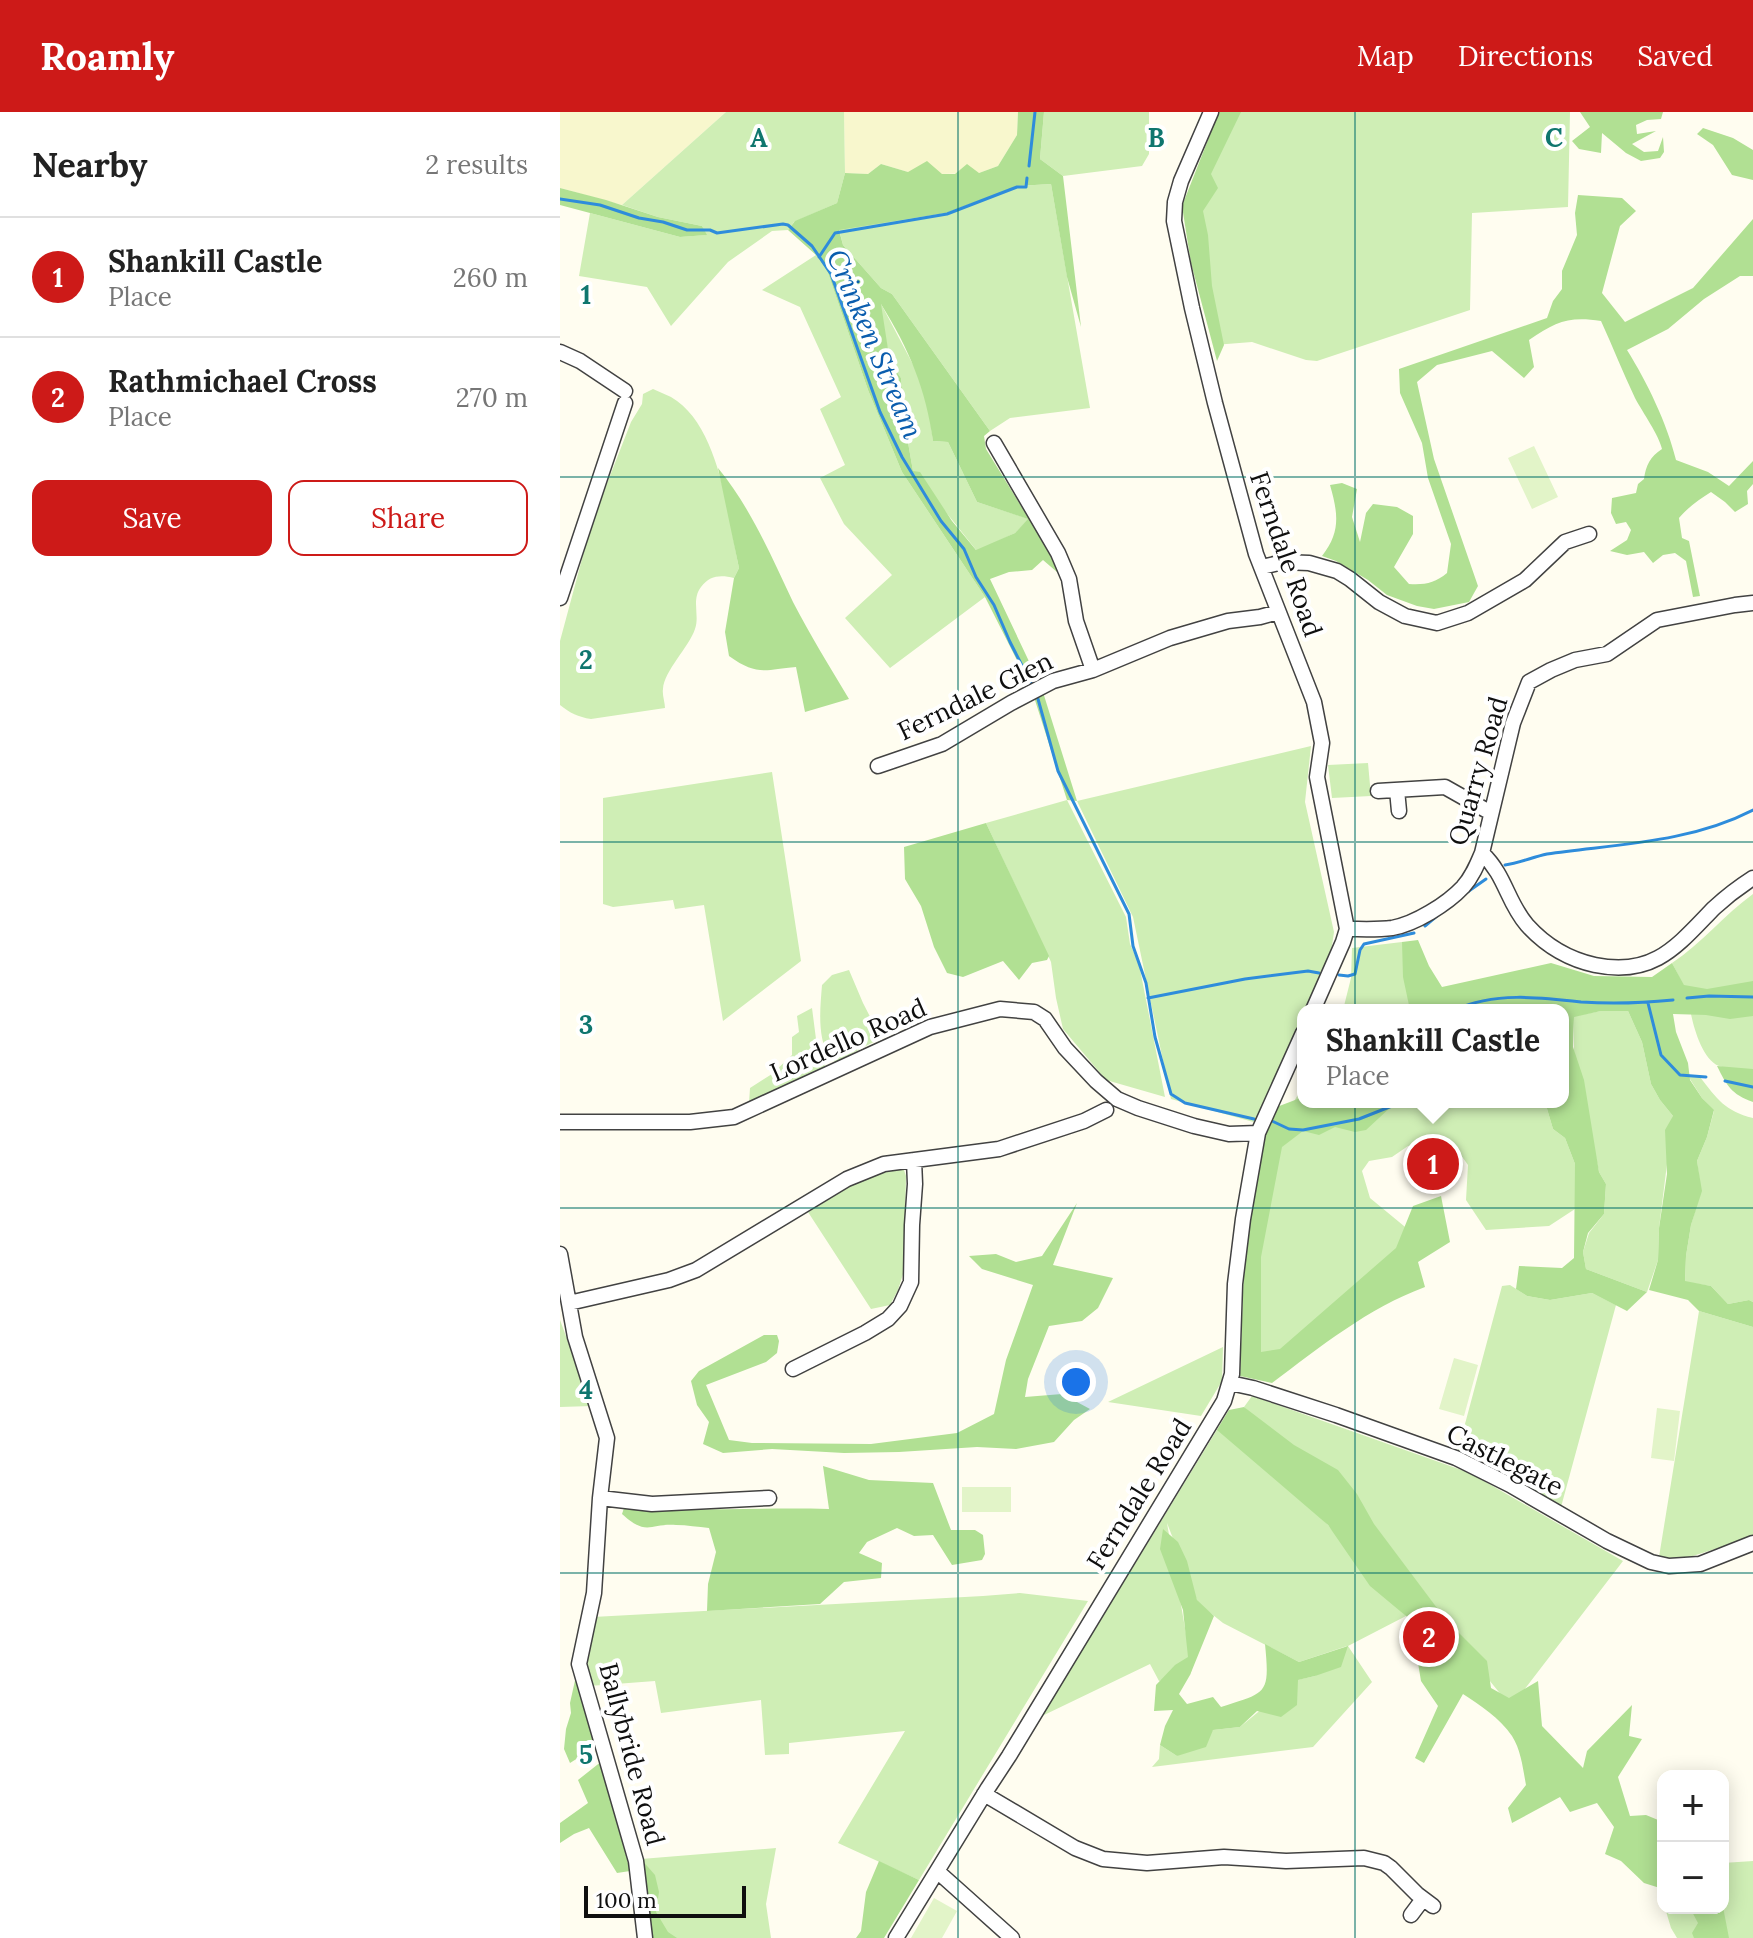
<!DOCTYPE html>
<html lang="en">
<head>
<meta charset="utf-8">
<style>
  :root { --surface:#fff; --page:#f2f2f2; --text:#222; --muted:#767676; --line:#e0e0e0; --accent:#cd1a18 }
  body { margin:0; font-family:Lora,serif; background:var(--page); color:var(--text) }
  .controls { position:absolute; right:24px; bottom:24px; display:grid; overflow:hidden; border-radius:16px; box-shadow:0 4px 20px #0003 }
  .controls button { width:72px; height:72px; display:grid; place-items:center; padding:0; border:0; border-bottom:2px solid var(--line); background:var(--surface); color:var(--text); font:40px sans-serif }
  .scale { position:absolute; left:24px; bottom:20px; width:162px; box-sizing:border-box; padding-left:8px; border:4px solid #0f0f0f; border-top:0; font-size:22px; line-height:28px; white-space:nowrap; color:#0f0f0f; -webkit-text-stroke:6px #fff; paint-order:stroke }
  .you { position:absolute; left:516px; top:1270px; width:28px; height:28px; margin:-20px; border:6px solid #fff; border-radius:50%; background:#1a73e8; box-shadow:0 0 0 12px #1a73e833 }
  .badge { display:grid; place-items:center; width:52px; height:52px; border-radius:50%; background:var(--accent); color:#fff; font-size:26px; font-weight:700 }
  .pin { position:absolute; translate:-50% -50%; border:4px solid #fff; box-shadow:0 2px 8px #0006 }
  .popup { position:absolute; left:737px; top:892px; width:272px; height:104px; box-sizing:border-box; display:grid; place-content:center; border-radius:16px; background:var(--surface); filter:drop-shadow(0 2px 6px #0005); font-size:26px; white-space:nowrap; color:var(--muted) }
  .popup b { font-size:30px; color:var(--text) }
  .popup::after { content:''; position:absolute; left:50%; top:100%; margin-left:-16px; border:16px solid transparent; border-top-color:var(--surface) }
  .list { margin:0; padding:0; list-style:none }
  h2 { display:flex; justify-content:space-between; align-items:center; height:104px; margin:0; padding:0 32px; font-size:34px }
  h2 small { font-size:26px; font-weight:400; color:var(--muted) }
  .list li { display:grid; grid-template-columns:52px 1fr auto; gap:24px; align-items:center; box-sizing:border-box; height:120px; padding:0 32px; border-top:2px solid var(--line) }
  .list b { display:block; font-size:30px; white-space:nowrap }
  .list p { margin:0; font-size:26px; white-space:nowrap; color:var(--muted) }
  .list em { font-size:26px; font-style:normal; color:var(--muted) }
  .actions { display:flex; gap:16px; padding:24px 32px }
  .actions a { flex:1; padding:18px 0; border:2px solid var(--accent); border-radius:16px; text-align:center; font-size:28px; color:var(--accent) }
  .actions .main { background:var(--accent); color:#fff }
  .map { position:relative; flex:none; width:1193px; height:1826px; overflow:hidden }
  header { display:flex; align-items:center; gap:48px; box-sizing:border-box; height:112px; padding:0 40px; background:var(--accent); color:#fff }
  header strong { font-size:38px }
  nav { display:flex; gap:44px; margin-inline-start:auto; font-size:28px }
  main { display:flex }
  aside { flex:1; background:var(--surface) }
  .map>svg:first-child { display:block }
  .farmland { fill:#f8f7cd }
  .green { fill:#cfeeb5 }
  .forest { fill:#b1e093; fill-rule:evenodd }
  .pitch { fill:#e2f4c8 }
  .lines { fill:none; stroke-linecap:round; stroke-linejoin:round }
  .stream { stroke:#2e8cdb; stroke-width:3 }
  .minor-casing { stroke:#424242; stroke-width:17 }
  .minor { stroke:#fff; stroke-width:14 }
  .grid { fill:none; stroke:#0f766e; stroke-width:2; stroke-opacity:0.55 }
  .labels { text-anchor:middle; stroke-width:8; stroke-linejoin:round; paint-order:stroke }
  .street-label { font-size:26px; fill:#0f0f0f; stroke:#fff }
  .water-label { font-size:28px; font-style:italic; fill:#0a5dae; stroke:#fff }
  .grid-label { font-size:26px; text-anchor:middle; font-weight:bold; fill:#0f766e; stroke:#fff; stroke-width:8; stroke-linejoin:round; paint-order:stroke }
</style>
</head>
<body>
<header>
<strong>Roamly</strong>
<nav><a>Map</a><a>Directions</a><a>Saved</a></nav>
</header>
<main>
<aside>
<h2>Nearby<small>2 results</small></h2>
<ul class="list">
<li><span class="badge">1</span><div><b>Shankill Castle</b><p>Place</p></div><em>260 m</em></li>
<li><span class="badge">2</span><div><b>Rathmichael Cross</b><p>Place</p></div><em>270 m</em></li>
</ul>
<div class="actions"><a class="main">Save</a><a>Share</a></div>
</aside>
<div class="map">
<svg width="1193" height="1826" viewBox="0 0 1193 1826">
  <rect width="100%" height="100%" fill="#fffdf0"/>
  <path class="farmland" d="M 0,0 L 166,0 L 62,93 L 0,76 Z
    M 284,0 L 458,0 L 457,23 L 438,54 L 419,61 L 381,62 L 348,60 L 321,52 L 308,62 L 285,61 Z"/>
  <path class="green" d="M 166,0 L 284,0 L 285,61 L 277,91 L 234,110 L 228,118 L 212,119 L 168,150 L 111,214 L 87,175 L 19,164 L 30,101 L 120,125 L 146,123 L 142,114 L 98,105 L 62,93 Z
    M 484,0 L 589,0 L 589,42 L 582,54 L 503,64 L 480,47 Z
    M 667,0 L 1010,0 L 1008,95 L 912,101 L 910,198 L 757,249 L 746,248 L 692,230 L 654,233 L 625,101 Z
    M 491,72 L 530,296 L 450,306 L 430,319 L 332,182 L 321,176 L 283,133 L 279,117 L 386,101 L 458,74 Z
    M 256,143 L 268,161 L 308,278 L 342,360 L 425,485 L 330,556 L 285,506 L 332,463 L 284,412 L 260,366 L 285,353 L 260,297 L 281,285 L 240,195 L 202,178 Z
    M 319,188 L 358,262 L 369,299 L 373,329 L 388,330 L 417,390 L 469,407 L 455,421 L 417,439 L 353,359 L 346,319 L 341,266 L 330,251 Z
    M 93,277 C 99,280 105,282 111,285 C 160,313 168,405 179,456 L 174,466 C 161,463 150,463 141,475 C 131,488 140,503 135,517 C 129,535 104,559 103,577 C 102,583 105,590 105,596 L 31,607 C 18,605 10,601 0,593 L 0,529 L 32,410 L 71,310 L 82,292 L 83,282 Z
    M 751,634 L 745,690 L 774,820 L 770,847 L 747,898 L 743,898 L 743,908 L 697,1011 L 611,987 L 573,805 L 517,689 Z
    M 808,651 L 811,684 L 772,686 L 768,653 Z
    M 212,660 L 241,849 L 163,909 L 144,793 L 115,797 L 113,788 L 53,795 L 43,792 L 43,686 Z
    M 507,688 L 566,805 L 570,832 L 579,852 L 605,985 L 546,968 L 503,917 L 496,886 L 491,850 L 426,711 Z
    M 1193,782 L 1193,875 L 1127,884 L 1124,874 L 1112,851 C 1142,831 1164,803 1193,782 Z
    M 842,830 L 864,898 L 783,898 L 791,866 L 792,836 Z
    M 289,858 L 303,891 L 321,926 L 276,950 L 270,948 C 257,925 260,898 262,873 L 272,863 Z
    M 252,896 L 256,927 L 266,949 L 264,956 L 189,991 L 190,976 L 212,962 L 232,943 L 232,925 L 239,920 L 237,904 Z
    M 1041,899 L 1068,899 L 1082,930 L 1091,972 L 1100,988 L 1113,1004 L 1099,1116 L 1098,1148 L 1087,1180 L 1026,1157 L 1023,1140 L 1029,1121 L 1044,1102 L 1046,1072 L 1039,1060 L 1014,939 L 1014,904 Z
    M 1131,902 L 1193,903 L 1193,957 C 1183,957 1169,958 1159,954 C 1143,948 1134,917 1131,902 Z
    M 1128,964 L 1140,965 C 1157,987 1165,999 1193,1006 L 1193,1190 L 1189,1188 L 1168,1192 L 1151,1174 L 1125,1170 L 1126,1144 L 1131,1113 L 1141,1079 L 1137,1049 L 1147,1025 L 1154,999 L 1142,986 Z
    M 743,974 L 743,990 L 985,990 L 993,1017 L 1005,1026 L 1015,1052 L 1015,1097 L 989,1114 L 926,1118 L 906,1088 L 908,1053 L 893,1032 L 848,1034 L 832,1045 L 809,1049 L 802,1059 L 810,1086 L 850,1119 L 813,1174 L 696,1267 L 692,1135 L 712,1027 Z
    M 333,1058 L 344,1058 L 346,1064 L 344,1159 L 338,1178 L 330,1193 L 311,1197 L 248,1100 L 310,1062 Z
    M 950,1173 L 967,1184 L 990,1188 L 1032,1181 L 1056,1193 L 1001,1395 L 925,1350 L 898,1338 L 942,1174 Z
    M 1139,1199 L 1193,1215 L 1193,1425 L 1120,1448 L 1099,1445 Z
    M 0,1208 L 32,1294 L 0,1295 Z
    M 663,1235 L 662,1269 L 641,1304 L 548,1290 Z
    M 692,1284 L 910,1361 L 1063,1449 L 951,1595 L 800,1409 L 684,1295 Z
    M 669,1298 L 846,1504 L 788,1534 L 812,1570 L 753,1635 L 592,1655 L 599,1647 L 600,1633 L 617,1644 L 653,1618 L 680,1615 L 737,1568 L 755,1564 L 787,1534 L 739,1550 L 663,1511 L 638,1491 L 607,1411 L 632,1557 L 630,1563 L 599,1569 L 590,1552 L 482,1604 Z
    M 460,1481 L 528,1489 L 359,1768 L 278,1731 L 345,1619 L 229,1631 L 229,1642 L 205,1643 L 201,1588 L 101,1601 L 95,1569 L 29,1574 L 27,1544 L 33,1505 L 423,1484 Z
    M 216,1736 L 206,1792 L 211,1826 L 92,1826 L 81,1747 Z
    M 1193,1749 L 1193,1826 L 1117,1826 L 1111,1816 L 1105,1796 L 1163,1796 L 1163,1751 Z"/>
  <path class="forest" d="M 458,0 L 484,0 L 480,47 L 503,64 L 521,215 L 507,165 L 491,72 L 458,74 L 386,101 L 279,118 L 283,133 L 321,176 L 332,182 L 430,319 L 424,324 L 426,337 L 469,407 L 495,446 L 504,466 L 483,448 L 472,458 L 449,460 L 430,467 L 475,562 L 466,566 L 425,485 L 342,360 L 308,278 L 268,161 L 256,143 L 228,118 L 235,109 L 277,91 L 285,61 L 308,62 L 321,52 L 348,60 L 367,49 L 382,62 L 395,62 L 407,52 L 419,61 L 438,54 L 457,23 ZM 321,192 C 349,237 366,277 373,329 L 388,330 L 417,390 L 468,407 L 455,421 L 416,438 L 392,409 L 360,360 L 353,359 L 346,319 L 341,266 L 330,250 Z
    M 659,0 L 681,0 L 651,62 L 658,76 L 643,99 L 648,123 L 652,174 L 664,233 L 657,249 L 631,151 L 622,94 Z
    M 1020,0 L 1103,0 L 1101,7 L 1087,8 L 1076,13 L 1077,22 L 1096,19 L 1072,32 L 1084,40 L 1098,39 L 1103,25 L 1104,40 L 1100,46 L 1081,49 L 1066,41 L 1042,21 L 1041,41 L 1019,37 L 1012,29 L 1030,15 Z
    M 1143,16 L 1173,26 L 1193,38 L 1193,68 L 1172,63 L 1153,33 L 1137,22 Z
    M 0,76 L 46,88 L 98,105 L 142,114 L 147,123 L 120,125 L 0,93 Z
    M 1018,83 L 1062,86 L 1076,99 L 1060,114 L 1042,181 L 1065,210 L 1133,176 L 1193,107 L 1193,164 L 1180,164 L 1144,187 L 1108,217 L 1067,238 C 1087,270 1107,311 1116,348 L 1148,360 L 1169,374 L 1193,349 L 1193,372 L 1187,379 L 1188,392 L 1175,400 L 1165,390 L 1151,380 C 1140,387 1127,396 1119,406 L 1122,426 L 1129,429 L 1140,484 L 1133,485 L 1126,449 L 1115,441 L 1103,443 L 1093,451 L 1084,440 L 1067,443 L 1050,439 L 1067,428 L 1071,418 L 1066,410 L 1056,412 L 1051,401 L 1052,386 L 1076,381 L 1078,372 L 1084,367 C 1086,353 1090,345 1102,337 C 1099,323 1083,301 1075,286 C 1063,261 1053,235 1041,209 C 1008,204 996,210 969,228 L 974,255 L 964,266 L 932,239 L 877,253 L 857,270 L 874,347 L 918,474 L 909,490 L 874,497 L 857,494 L 827,483 L 808,468 L 776,449 L 762,444 C 781,420 778,401 770,373 L 782,371 L 797,377 L 792,405 L 800,430 L 806,401 L 813,392 L 837,395 L 853,404 L 853,422 L 834,455 L 849,472 C 865,473 875,471 887,461 L 891,432 L 868,366 L 862,331 L 840,281 L 839,257 L 987,206 L 993,189 L 1002,177 L 1002,159 L 1017,123 L 1015,101 Z
    M 158,356 C 191,396 211,444 233,490 C 250,523 270,555 289,587 L 245,600 L 236,555 C 204,558 197,564 169,544 L 165,520 L 174,466 L 179,456 Z
    M 482,577 L 517,689 L 507,688 L 473,582 Z
    M 426,711 L 489,844 L 487,848 L 472,851 L 459,868 L 443,849 L 403,865 L 387,861 L 374,835 L 361,794 L 345,767 L 344,735 Z
    M 858,828 L 869,854 L 882,875 L 991,851 L 1034,864 L 1092,865 L 1112,851 L 1124,873 L 1147,877 L 1193,869 L 1193,904 L 1170,907 L 1146,903 L 1113,902 L 1116,920 L 1128,951 L 1130,968 L 1142,986 L 1154,998 L 1147,1025 L 1137,1049 L 1142,1079 L 1131,1113 L 1126,1144 L 1125,1169 L 1151,1174 L 1168,1192 L 1189,1188 L 1193,1190 L 1193,1215 L 1139,1199 L 1128,1188 L 1089,1178 L 1098,1148 L 1099,1116 L 1107,1062 L 1105,1018 L 1113,1004 L 1100,988 L 1091,972 L 1082,930 L 1068,899 L 1041,899 L 1014,905 L 1013,935 L 1024,968 L 1039,1060 L 1046,1072 L 1044,1102 L 1028,1121 L 1023,1140 L 1026,1157 L 1087,1180 L 1067,1199 L 1032,1181 L 990,1188 L 967,1184 L 956,1177 L 959,1154 L 1002,1156 L 1014,1146 L 1015,1052 L 1005,1026 L 993,1017 L 985,990 L 1003,990 L 1003,898 L 850,898 L 843,865 L 842,830 Z
    M 1157,954 L 1193,957 L 1193,990 C 1171,982 1167,974 1157,954 Z
    M 743,985 L 743,990 L 850,990 L 843,995 L 832,994 L 806,1018 L 795,1020 L 775,1015 L 759,1023 L 743,1019 L 722,1035 L 701,1145 L 701,1240 L 720,1237 L 836,1136 L 853,1094 L 881,1084 L 890,1130 L 858,1150 L 865,1175 C 808,1196 760,1235 712,1271 L 680,1264 L 685,1126 L 702,1028 L 714,996 Z
    M 517,1091 L 493,1153 L 553,1166 L 538,1196 L 522,1209 L 489,1214 L 468,1267 L 465,1285 L 502,1282 L 530,1297 L 514,1308 L 494,1330 L 456,1337 L 417,1335 L 339,1340 L 284,1341 L 212,1337 L 163,1341 L 143,1332 L 149,1310 L 137,1293 L 131,1269 L 139,1259 L 204,1223 L 217,1223 L 219,1229 L 217,1241 L 206,1250 L 146,1273 L 169,1328 L 192,1331 L 311,1332 L 397,1321 L 434,1302 L 446,1248 L 473,1173 L 422,1157 L 409,1144 L 436,1142 L 456,1150 L 482,1144 Z
    M 684,1295 L 734,1333 L 778,1358 L 797,1382 L 814,1412 L 886,1508 L 927,1549 L 931,1576 L 949,1586 L 978,1569 L 982,1614 L 1023,1656 L 1027,1639 L 1072,1593 L 1069,1624 L 1082,1627 L 1058,1665 L 1070,1704 L 1086,1703 L 1103,1710 L 1103,1777 L 1084,1771 L 1061,1749 L 1045,1742 L 1054,1715 L 1037,1691 L 1010,1700 L 1000,1685 L 952,1711 L 948,1696 L 966,1673 C 963,1657 961,1638 952,1624 C 940,1606 920,1593 903,1582 L 864,1651 L 855,1646 L 878,1594 L 861,1569 L 858,1551 L 862,1514 L 846,1504 L 810,1474 L 768,1413 L 657,1318 L 669,1298 Z
    M 263,1354 L 309,1368 L 373,1371 L 391,1418 L 415,1418 L 423,1423 L 425,1442 L 422,1448 L 392,1453 L 373,1423 L 354,1424 L 337,1416 L 307,1430 L 299,1441 L 322,1451 L 321,1466 L 284,1470 L 260,1492 L 147,1499 L 148,1472 L 156,1440 L 149,1416 C 138,1415 127,1413 116,1413 C 90,1411 87,1425 62,1402 L 64,1396 C 133,1400 200,1395 269,1397 Z
    M 603,1417 L 618,1430 L 627,1449 L 637,1488 L 654,1504 L 630,1563 L 619,1582 L 627,1592 L 653,1585 L 661,1595 C 707,1580 710,1583 705,1532 L 739,1550 L 788,1534 L 781,1555 L 755,1564 L 738,1568 L 737,1593 L 721,1605 L 697,1599 L 680,1615 L 653,1618 L 646,1635 L 617,1644 L 600,1633 L 605,1614 L 613,1598 L 594,1599 L 596,1573 L 615,1553 L 628,1545 L 623,1498 L 600,1437 Z
    M 16,1564 L 37,1634 L 10,1651 L 4,1637 L 6,1617 L 11,1601 L 10,1591 Z
    M 42,1649 L 70,1759 L 57,1761 L 29,1716 L 14,1722 L 0,1731 L 0,1711 L 28,1691 L 18,1668 Z
    M 81,1747 L 95,1763 L 99,1780 L 96,1800 L 108,1820 L 117,1826 L 92,1826 Z
    M 319,1749 L 359,1768 L 324,1826 L 296,1826 L 301,1819 L 306,1780 Z
    M 1163,1795 L 1169,1826 L 1134,1826 L 1132,1821 L 1138,1811 L 1130,1796 Z"/>
  <path class="pitch" d="M 974,334 L 998,385 L 972,397 L 948,346 Z
    M 894,1246 L 918,1253 L 904,1304 L 879,1297 Z
    M 1097,1296 L 1120,1299 L 1114,1349 L 1091,1346 Z
    M 402,1375 L 451,1375 L 451,1400 L 402,1400 Z
    M 374,1786 L 397,1799 L 382,1826 L 351,1826 Z"/>
  <g class="lines">
    <path class="stream" d="M 469,54 L 475,0
      M 0,87 L 40,93 L 79,106 L 103,110 L 127,118 L 150,118 L 157,121 L 223,112 L 228,113 L 252,134 L 271,162 L 320,300 L 342,345 L 381,409 L 404,437 L 416,465 L 434,493 L 450,530 L 473,575
      M 259,145 L 275,121 L 387,102 L 457,75 L 466,75 L 467,66
      M 478,587 L 498,659 L 569,802 L 573,834 L 586,871 L 595,925 L 611,982 L 625,991 L 694,1007
      M 945,753 C 959,751 973,745 987,742 C 1056,732 1129,731 1193,698
      M 906,781 L 926,767
      M 865,814 L 878,803
      M 779,863 L 788,864 L 795,862 L 800,838 L 804,832 L 854,821
      M 588,886 L 685,867 L 748,859 L 759,861
      M 1127,886 L 1149,884 L 1193,885
      M 1088,891 L 1101,943 L 1120,963 L 1146,965
      M 894,898 C 934,880 979,885 1021,890 C 1051,892 1083,891 1113,888
      M 1165,969 L 1193,975
      M 712,1009 L 729,1017 L 743,1018 L 799,1007 L 842,990"/>
    <defs>
      <path id="minor" d="M 651,0 L 621,69 L 615,90 L 614,109 L 632,196 L 655,291 L 696,442 L 754,590 L 762,631 L 757,665 L 787,817 L 783,830 L 753,898
        M 0,240 L 20,249 L 65,279
        M 434,331 L 498,441 L 509,467 L 516,509 L 533,558
        M 702,455 L 723,450 L 749,451 L 777,459 L 790,467 L 819,490 L 845,504 L 877,511 L 908,501 L 965,468 L 1005,430 L 1029,422
        M 0,486 L 65,291
        M 318,654 L 382,632 L 451,591 L 493,569 L 533,558 L 610,526 L 668,509 L 700,505 L 718,500
        M 837,678 L 839,699
        M 818,679 L 885,675 L 931,701
        M 922,741 C 946,764 947,790 967,813 C 985,833 1008,847 1035,853 C 1094,865 1117,834 1154,796 C 1166,785 1179,775 1193,766
        M 787,817 C 801,817 817,818 832,816 C 855,812 887,792 903,775 C 912,765 917,753 922,741 L 953,611 L 969,570 L 991,558 L 1015,548 L 1047,542 L 1097,508 L 1175,493 L 1193,491
        M 0,1010 L 130,1010 L 174,1005 L 370,915 L 440,897 L 474,900 L 485,907 L 505,936 L 536,969 L 557,987 L 578,996 L 634,1014 L 669,1022 L 698,1021
        M 0,1142 L 15,1225 L 47,1326 L 40,1386 L 34,1481 L 19,1552 L 76,1749 L 85,1826
        M 9,1191 L 109,1168 L 136,1158 L 287,1067 L 324,1052 L 439,1037 L 524,1009 L 546,998
        M 233,1257 L 305,1221 L 328,1207 L 340,1194 L 351,1170 L 352,1113 L 355,1072 L 354,1048
        M 670,1271 L 693,1276 L 776,1303 L 896,1346 L 950,1373 L 1047,1429 L 1091,1450 L 1109,1454 L 1140,1452 L 1193,1431
        M 40,1386 L 92,1392 L 209,1386
        M 424,1682 L 515,1736 L 543,1747 L 587,1751 L 664,1745 L 726,1749 L 804,1746 L 824,1751 L 831,1756 L 857,1782 L 873,1794
        M 377,1759 L 452,1826
        M 851,1803 L 863,1787
        M 336,1826 L 428,1676 L 449,1644 L 664,1289 L 672,1262 L 675,1172 L 683,1107 L 698,1021 L 743,921"/>
    </defs>
    <use href="#minor" class="minor-casing"/>
    <use href="#minor" class="minor"/>
  </g>
  <path class="grid" d="M 398,0 L 398,1826M 795,0 L 795,1826M 0,365 L 1193,365M 0,730 L 1193,730M 0,1096 L 1193,1096M 0,1461 L 1193,1461"/>
  <g class="labels">
    <g class="street-label">
      <text transform="translate(726 442) rotate(71)" y="9">Ferndale Road</text>
      <text transform="translate(415 584) rotate(-26)" y="9">Ferndale Glen</text>
      <text transform="translate(918 659) rotate(-74)" y="9">Quarry Road</text>
      <text transform="translate(288 928) rotate(-24)" y="9">Lordello Road</text>
      <text transform="translate(945 1348) rotate(27)" y="9">Castlegate</text>
      <text transform="translate(579 1382) rotate(-58)" y="9">Ferndale Road</text>
      <text transform="translate(72 1642) rotate(75)" y="9">Ballybride Road</text>
    </g>
    <g class="water-label">
      <text transform="translate(315 232) rotate(67)" y="10">Crinken Stream</text>
    </g>
  </g>
  <g class="grid-label">
    <text x="199" y="35">A</text>
    <text x="596" y="35">B</text>
    <text x="994" y="35">C</text>
    <text x="26" y="192">1</text>
    <text x="26" y="557">2</text>
    <text x="26" y="922">3</text>
    <text x="26" y="1287">4</text>
    <text x="26" y="1652">5</text>
  </g>
</svg>
<div class="controls">
<button>+</button>
<button>−</button>
</div>
<div class="scale">100 m</div>
<div class="you"></div>
<div class="pin badge" style="left:873px;top:1052px">1</div>
<div class="popup"><b>Shankill Castle</b>Place</div>
<div class="pin badge" style="left:869px;top:1525px">2</div>
</div>
</main>
</body>
</html>
